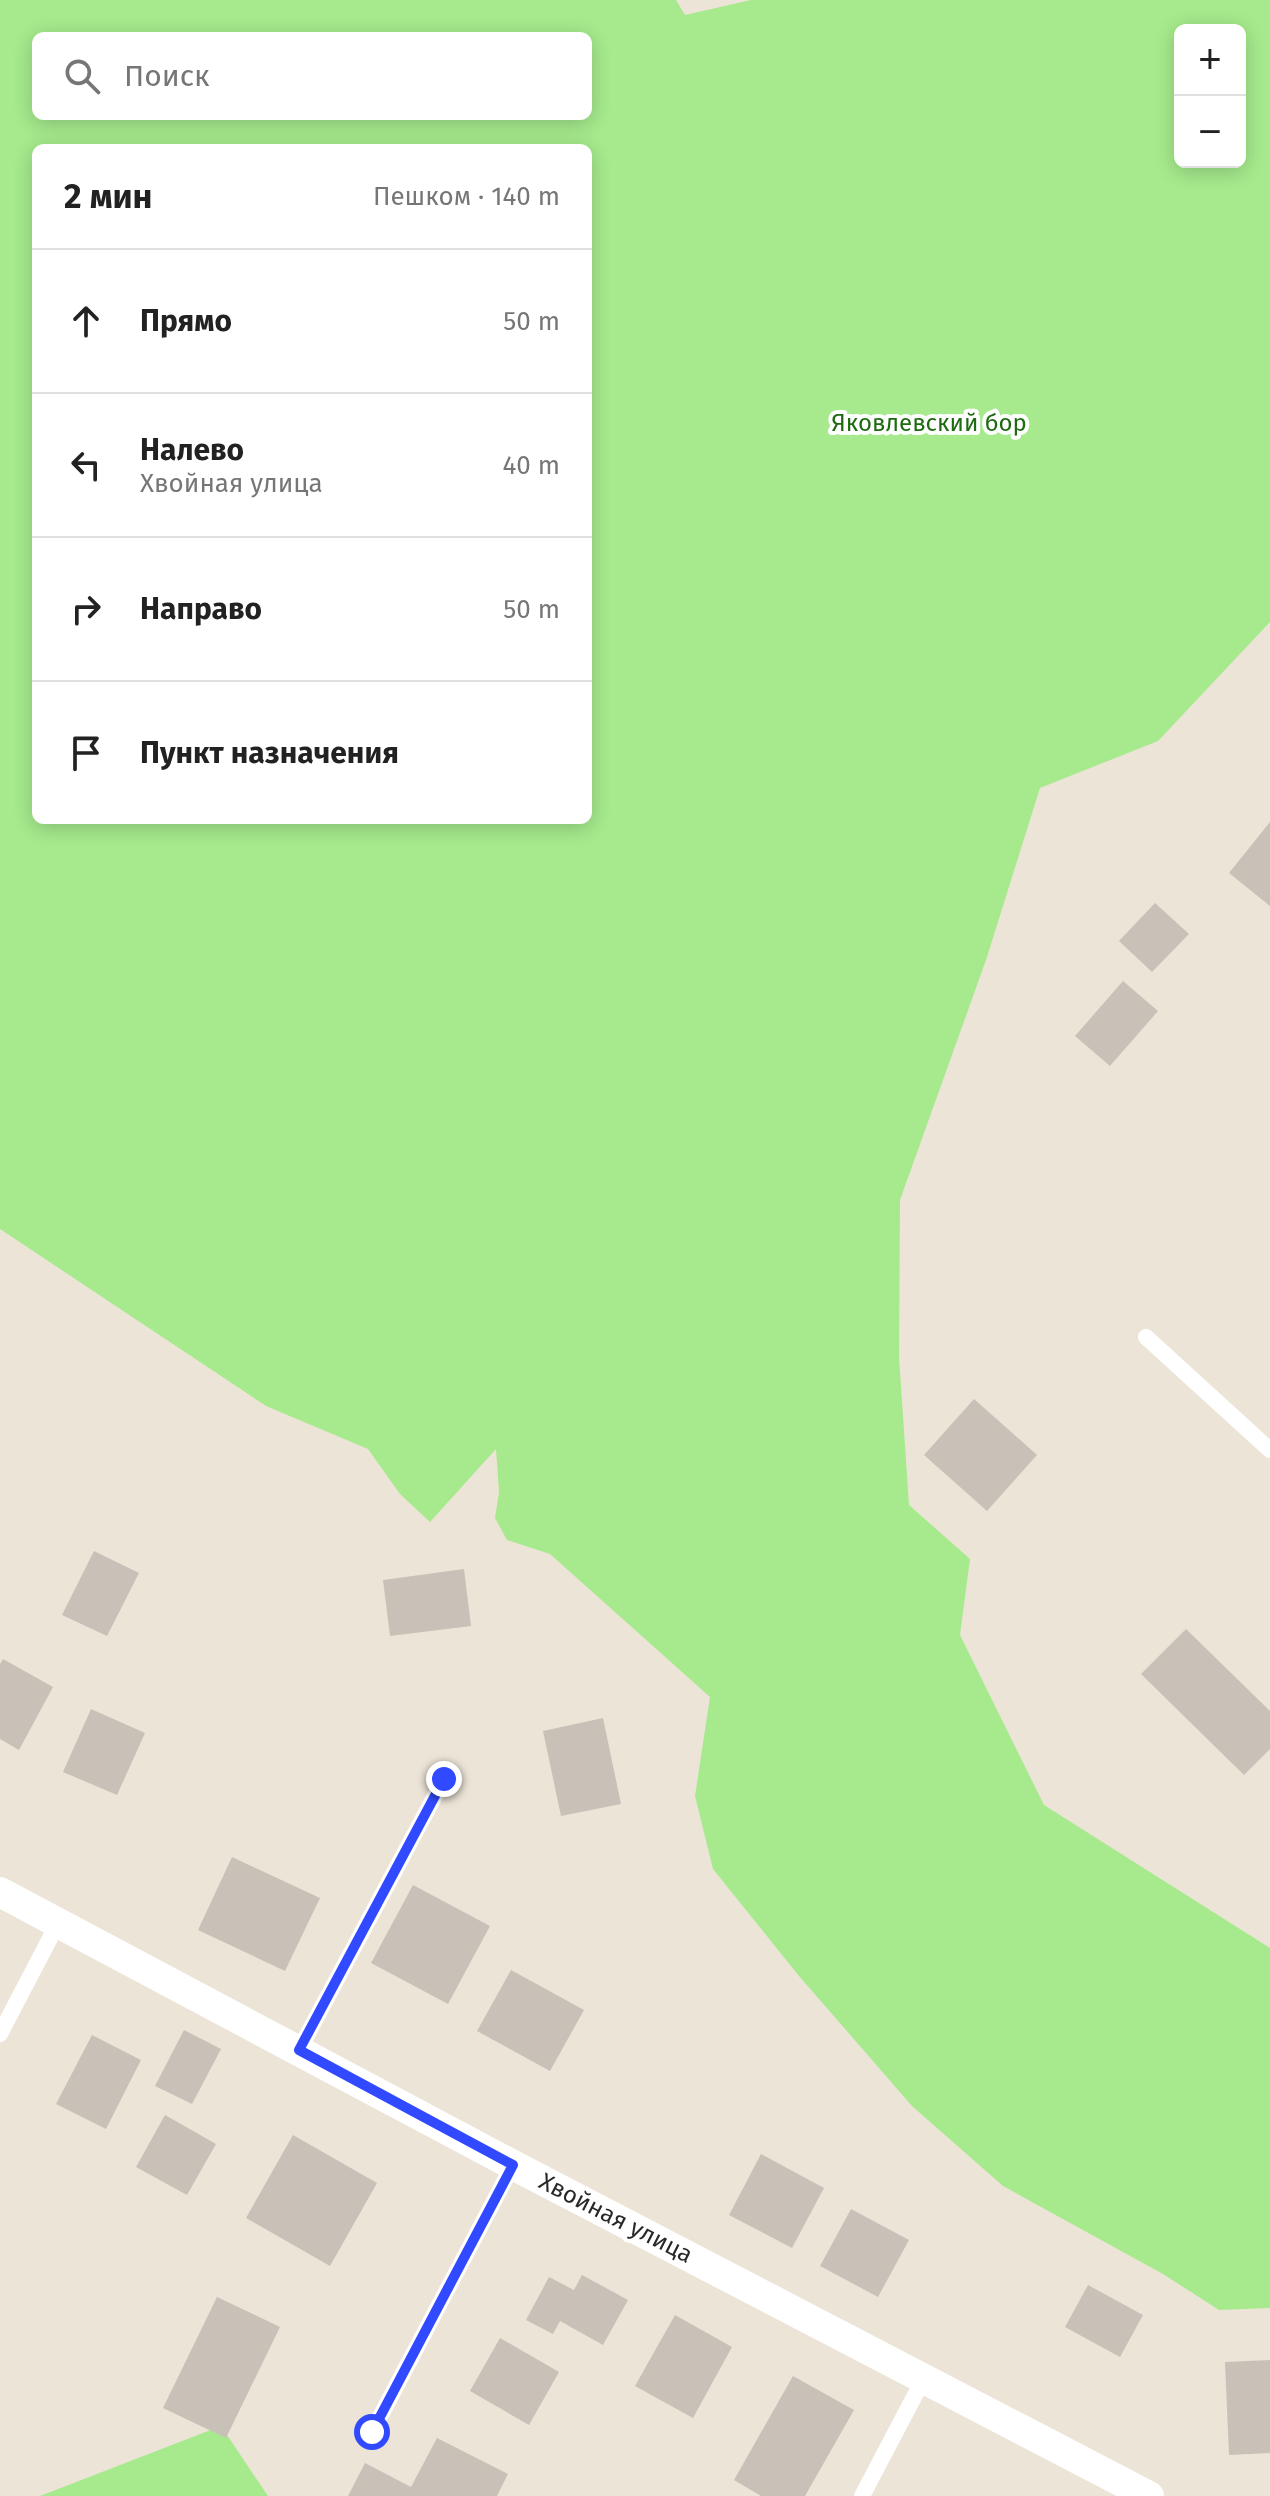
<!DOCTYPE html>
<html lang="ru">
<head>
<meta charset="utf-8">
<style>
  :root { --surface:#fff; --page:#f2f2f2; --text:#222; --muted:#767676; --line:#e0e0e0 }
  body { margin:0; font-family:"Fira Sans",sans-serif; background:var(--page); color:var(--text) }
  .controls { position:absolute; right:24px; top:24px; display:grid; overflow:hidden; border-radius:12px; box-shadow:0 4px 20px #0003 }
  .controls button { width:72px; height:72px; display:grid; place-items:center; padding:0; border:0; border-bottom:2px solid var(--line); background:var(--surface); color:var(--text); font:40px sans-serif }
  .stop { position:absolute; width:24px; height:24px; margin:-18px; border:6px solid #314aff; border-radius:50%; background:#fff }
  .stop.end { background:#314aff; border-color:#fff; box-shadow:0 2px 8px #0008 }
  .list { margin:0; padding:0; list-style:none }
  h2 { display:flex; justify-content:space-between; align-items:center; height:104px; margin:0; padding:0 32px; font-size:34px }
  h2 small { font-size:26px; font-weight:400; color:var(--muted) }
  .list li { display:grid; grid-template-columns:52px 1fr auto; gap:24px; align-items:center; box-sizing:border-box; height:144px; padding:0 32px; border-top:2px solid var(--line) }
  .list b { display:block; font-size:30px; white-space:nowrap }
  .list p { margin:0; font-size:26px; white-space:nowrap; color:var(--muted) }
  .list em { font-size:26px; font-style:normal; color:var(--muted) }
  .icon { flex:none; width:44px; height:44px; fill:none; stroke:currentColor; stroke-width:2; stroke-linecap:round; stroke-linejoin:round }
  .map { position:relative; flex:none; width:1270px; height:2496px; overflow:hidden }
  .search { position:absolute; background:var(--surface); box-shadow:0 4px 20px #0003; left:32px; top:32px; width:560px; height:88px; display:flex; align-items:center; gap:20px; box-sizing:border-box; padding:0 28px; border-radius:12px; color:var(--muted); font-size:30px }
  .panel { position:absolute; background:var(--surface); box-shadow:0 4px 20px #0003; left:32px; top:144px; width:560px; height:680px; border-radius:12px }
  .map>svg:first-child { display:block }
  .green { fill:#a6ea8d; fill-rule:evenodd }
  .building { fill:#c7c1b7 }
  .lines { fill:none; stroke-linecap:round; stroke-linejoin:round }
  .service { stroke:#fff; stroke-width:16 }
  .minor { stroke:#fff; stroke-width:30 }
  .route { stroke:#314aff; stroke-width:10 }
  .labels { text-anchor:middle; stroke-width:8; stroke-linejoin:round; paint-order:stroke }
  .park-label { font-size:24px; fill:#1e6b11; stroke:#fff }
  .street-label { font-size:24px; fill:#282828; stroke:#fff }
</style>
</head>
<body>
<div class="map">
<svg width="1270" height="2496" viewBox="0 0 1270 2496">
  <rect width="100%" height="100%" fill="#ece4d7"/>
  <path class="green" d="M 0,0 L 676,0 L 685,15 L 751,0 L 1270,0 L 1270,622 L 1158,741 L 1040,788 L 986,960 L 900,1200 L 899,1357 L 909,1505 L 970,1559 L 960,1635 L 1044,1805 L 1270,1948 L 1270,2308 L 1219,2310 L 1163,2274 L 1003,2186 L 912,2106 L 799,1976 L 713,1869 L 695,1796 L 710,1697 L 550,1554 L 507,1540 L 495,1518 L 499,1492 L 496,1449 L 430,1522 L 400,1494 L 368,1449 L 266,1406 L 0,1229 ZM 1180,30 L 1240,30 L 1240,162 L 1180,162 ZM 36,36 L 588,36 L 588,116 L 36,116 ZM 36,148 L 588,148 L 588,820 L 36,820 Z
    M 221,2426 L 268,2496 L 40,2496 Z"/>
  <path class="building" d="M 1270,822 L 1270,906 L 1229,873 Z
    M 1155,903 L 1189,934 L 1152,972 L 1119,941 Z
    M 1123,981 L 1158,1011 L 1110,1066 L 1075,1036 Z
    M 974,1399 L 1037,1455 L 987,1511 L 924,1455 Z
    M 94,1551 L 139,1573 L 107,1636 L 62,1615 Z
    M 464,1569 L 471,1626 L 390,1636 L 383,1580 Z
    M 1186,1629 L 1270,1711 L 1270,1749 L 1244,1775 L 1141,1674 Z
    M 3,1659 L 53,1687 L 19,1750 L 0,1739 L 0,1664 Z
    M 91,1709 L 145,1733 L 117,1795 L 63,1772 Z
    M 603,1718 L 621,1804 L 561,1816 L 543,1731 Z
    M 232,1857 L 320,1898 L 285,1971 L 198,1930 Z
    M 413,1885 L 490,1926 L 448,2004 L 371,1963 Z
    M 511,1970 L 584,2010 L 550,2071 L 477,2031 Z
    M 184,2030 L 221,2049 L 192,2104 L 155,2086 Z
    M 92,2035 L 141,2060 L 106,2129 L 56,2104 Z
    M 165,2115 L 216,2144 L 187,2195 L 136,2167 Z
    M 293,2135 L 377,2183 L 330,2266 L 246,2218 Z
    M 761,2154 L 824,2188 L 792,2248 L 729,2215 Z
    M 851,2209 L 909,2240 L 878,2297 L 820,2266 Z
    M 582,2275 L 628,2300 L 603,2345 L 560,2321 L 553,2334 L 526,2320 L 549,2277 L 574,2290 Z
    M 1088,2285 L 1143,2315 L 1120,2357 L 1065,2327 Z
    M 217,2297 L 280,2327 L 226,2438 L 163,2408 Z
    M 675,2315 L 732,2347 L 693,2418 L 635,2386 Z
    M 500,2338 L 559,2372 L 529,2425 L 470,2391 Z
    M 1270,2360 L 1270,2453 L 1229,2455 L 1225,2362 Z
    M 793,2376 L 854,2410 L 805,2496 L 761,2496 L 734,2480 Z
    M 437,2438 L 508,2474 L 497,2496 L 348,2496 L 365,2463 L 411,2487 Z"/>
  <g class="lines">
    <path class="service" d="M 1146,1337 L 1270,1450
      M 0,2034 L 58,1923
      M 299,2050 L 444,1779
      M 372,2432 L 513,2165
      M 862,2496 L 924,2378"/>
    <path class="minor" d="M 0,1892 L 513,2165 L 1149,2496"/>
  </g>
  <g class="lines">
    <path class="route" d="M 372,2432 L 513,2165 L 299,2050 L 444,1779"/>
  </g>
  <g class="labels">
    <g class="park-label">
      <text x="929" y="431">Яковлевский бор</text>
    </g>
    <g class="street-label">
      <text transform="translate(616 2218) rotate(27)" y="8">Хвойная улица</text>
    </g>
  </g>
</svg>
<div class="controls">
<button>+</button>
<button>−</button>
</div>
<div class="stop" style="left:372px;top:2432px"></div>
<div class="stop end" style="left:444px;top:1779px"></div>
<div class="search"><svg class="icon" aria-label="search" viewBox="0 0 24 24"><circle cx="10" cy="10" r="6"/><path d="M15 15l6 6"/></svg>Поиск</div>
<section class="panel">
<h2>2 мин<small>Пешком · 140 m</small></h2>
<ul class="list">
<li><svg class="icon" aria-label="ahead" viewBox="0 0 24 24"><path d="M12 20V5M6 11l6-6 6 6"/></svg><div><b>Прямо</b></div><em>50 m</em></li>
<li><svg class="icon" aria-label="left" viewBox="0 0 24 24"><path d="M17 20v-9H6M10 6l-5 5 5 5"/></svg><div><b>Налево</b><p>Хвойная улица</p></div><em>40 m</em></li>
<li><svg class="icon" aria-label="right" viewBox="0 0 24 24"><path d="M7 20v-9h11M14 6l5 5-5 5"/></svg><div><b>Направо</b></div><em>50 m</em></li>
<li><svg class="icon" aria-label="arrive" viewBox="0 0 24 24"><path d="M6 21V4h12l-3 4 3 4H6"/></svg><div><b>Пункт назначения</b></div></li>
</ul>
</section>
</div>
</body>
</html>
